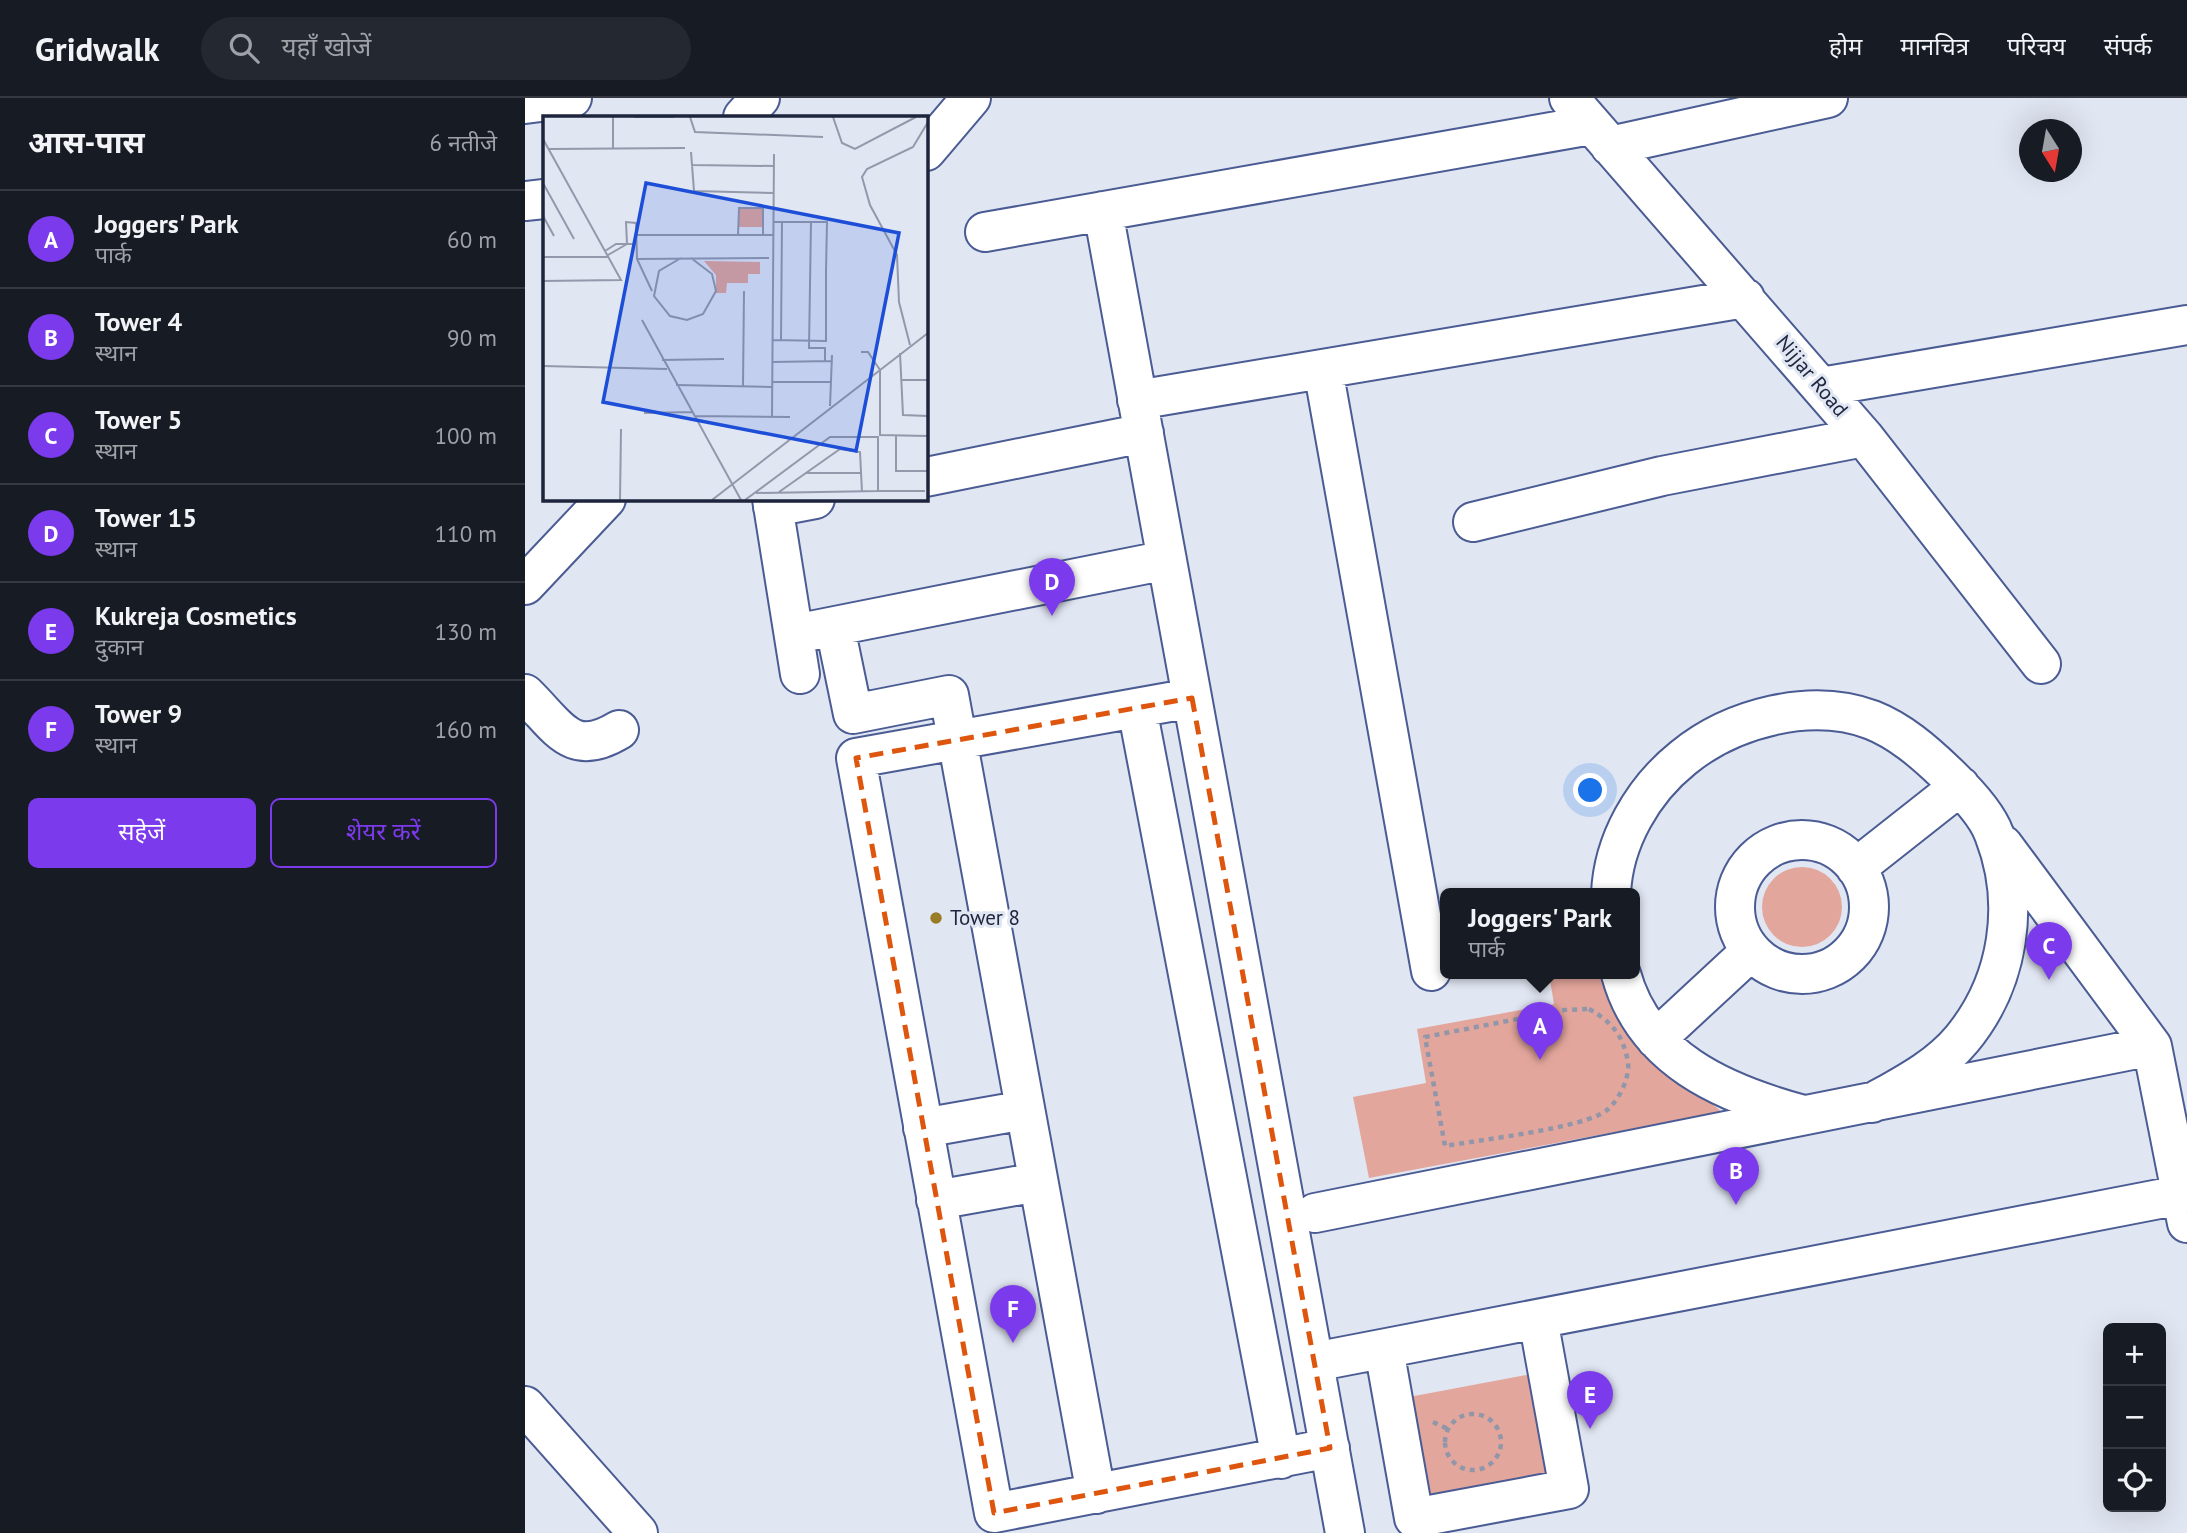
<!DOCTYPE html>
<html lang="hi">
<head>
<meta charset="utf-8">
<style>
  :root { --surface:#171b24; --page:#242831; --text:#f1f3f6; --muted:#9ea1a6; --line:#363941; --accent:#7c3aed }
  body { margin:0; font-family:"PT Sans","Noto Sans Devanagari",sans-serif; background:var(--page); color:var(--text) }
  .controls { position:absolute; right:21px; bottom:21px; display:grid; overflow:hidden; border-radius:10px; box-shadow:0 7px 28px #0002 }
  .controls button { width:63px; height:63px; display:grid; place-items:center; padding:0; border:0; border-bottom:2px solid var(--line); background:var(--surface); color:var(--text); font:35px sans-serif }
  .compass { position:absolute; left:1494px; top:21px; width:63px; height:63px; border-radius:50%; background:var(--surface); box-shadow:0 7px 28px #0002; rotate:169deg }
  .you { position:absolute; left:1066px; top:693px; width:24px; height:24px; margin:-18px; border:5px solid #fff; border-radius:50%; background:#1a73e8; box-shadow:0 0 0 10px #1a73e833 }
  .badge { display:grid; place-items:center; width:46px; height:46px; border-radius:50%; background:var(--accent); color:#fff; font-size:23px; font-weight:700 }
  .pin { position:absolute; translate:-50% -58px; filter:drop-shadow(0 2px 4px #0008) }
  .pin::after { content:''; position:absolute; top:37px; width:24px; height:21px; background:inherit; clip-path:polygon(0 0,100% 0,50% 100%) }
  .popup { position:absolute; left:915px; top:790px; width:200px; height:91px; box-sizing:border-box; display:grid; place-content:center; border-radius:10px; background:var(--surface); filter:drop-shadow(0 2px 5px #0005); font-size:23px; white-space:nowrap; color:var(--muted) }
  .popup b { font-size:26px; color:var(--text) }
  .popup::after { content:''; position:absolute; left:50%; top:100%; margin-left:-14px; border:14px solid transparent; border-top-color:var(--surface) }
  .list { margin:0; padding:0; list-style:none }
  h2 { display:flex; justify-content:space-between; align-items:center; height:91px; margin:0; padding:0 28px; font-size:30px }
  h2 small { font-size:23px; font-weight:400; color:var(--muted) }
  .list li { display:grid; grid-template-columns:46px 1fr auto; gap:21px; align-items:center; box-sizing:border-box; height:98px; padding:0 28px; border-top:2px solid var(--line) }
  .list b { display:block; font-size:26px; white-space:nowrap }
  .list p { margin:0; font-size:23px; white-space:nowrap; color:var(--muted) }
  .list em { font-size:23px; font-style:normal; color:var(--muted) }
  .actions { display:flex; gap:14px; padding:21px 28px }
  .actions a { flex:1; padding:16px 0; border:2px solid var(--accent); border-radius:10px; text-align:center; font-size:24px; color:var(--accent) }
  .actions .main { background:var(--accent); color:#fff }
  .icon { flex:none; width:38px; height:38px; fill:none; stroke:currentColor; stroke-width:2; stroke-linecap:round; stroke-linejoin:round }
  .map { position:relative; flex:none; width:1662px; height:1435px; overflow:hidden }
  header { display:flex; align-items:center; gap:42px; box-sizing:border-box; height:98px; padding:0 35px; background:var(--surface); border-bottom:2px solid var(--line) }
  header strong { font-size:33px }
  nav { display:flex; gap:38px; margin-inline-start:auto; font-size:24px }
  .search { width:490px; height:63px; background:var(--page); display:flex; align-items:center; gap:18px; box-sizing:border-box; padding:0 24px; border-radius:38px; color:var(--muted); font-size:26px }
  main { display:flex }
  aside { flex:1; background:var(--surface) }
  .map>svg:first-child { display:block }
  .green { fill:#e3a69c }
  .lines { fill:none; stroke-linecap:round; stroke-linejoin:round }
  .minor-casing { stroke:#4a5c93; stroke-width:42 }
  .path { stroke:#9197a9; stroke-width:4.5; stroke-dasharray:5 5; stroke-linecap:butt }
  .minor { stroke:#fff; stroke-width:38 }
  .marked { fill:none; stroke:#de560e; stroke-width:5; stroke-dasharray:14 9; stroke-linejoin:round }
  .poi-dot { fill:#997c25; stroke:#e1e6f3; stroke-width:2.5 }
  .labels { text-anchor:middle; stroke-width:6; stroke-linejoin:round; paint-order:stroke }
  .street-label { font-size:21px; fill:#1d253d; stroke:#e1e6f3 }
  .poi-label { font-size:21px; fill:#1d253d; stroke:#e1e6f3; text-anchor:start }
  .inset-road { fill:none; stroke:#9399aa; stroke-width:2 }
  .view { fill:#1d4ed8; fill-opacity:0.15; stroke:#1d4ed8; stroke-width:3.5 }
  .inset-edge { fill:none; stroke:#1d253d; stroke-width:3.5 }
</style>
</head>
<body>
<header>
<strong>Gridwalk</strong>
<div class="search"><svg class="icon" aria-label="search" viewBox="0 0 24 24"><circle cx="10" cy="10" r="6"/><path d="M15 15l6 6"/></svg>यहाँ खोजें</div>
<nav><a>होम</a><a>मानचित्र</a><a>परिचय</a><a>संपर्क</a></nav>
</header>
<main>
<aside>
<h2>आस-पास<small>6 नतीजे</small></h2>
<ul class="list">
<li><span class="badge">A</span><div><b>Joggers' Park</b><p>पार्क</p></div><em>60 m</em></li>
<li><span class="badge">B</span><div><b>Tower 4</b><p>स्थान</p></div><em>90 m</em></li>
<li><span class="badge">C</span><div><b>Tower 5</b><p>स्थान</p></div><em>100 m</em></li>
<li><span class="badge">D</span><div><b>Tower 15</b><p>स्थान</p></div><em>110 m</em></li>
<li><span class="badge">E</span><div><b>Kukreja Cosmetics</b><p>दुकान</p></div><em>130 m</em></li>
<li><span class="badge">F</span><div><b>Tower 9</b><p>स्थान</p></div><em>160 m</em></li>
</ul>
<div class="actions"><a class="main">सहेजें</a><a>शेयर करें</a></div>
</aside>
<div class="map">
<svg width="1662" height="1435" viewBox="0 0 1662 1435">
  <rect width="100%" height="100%" fill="#e1e6f3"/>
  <path class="green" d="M1237 809a40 40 0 1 1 80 0a40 40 0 1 1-80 0Z
    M 1024,876 L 1090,876 L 1104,938 L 1197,1014 L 844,1080 L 828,999 L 901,985 L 892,931 L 1029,906 Z
    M 1023,1273 L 1044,1391 L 889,1420 L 868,1302 Z"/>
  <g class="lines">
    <defs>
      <path id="minor" d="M 1044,0 L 1339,339 L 1516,566
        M 0,6 L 47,0
        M 218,19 L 235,0
        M 1085,48 L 1303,0
        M 401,53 L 446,0
        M 0,103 L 19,101
        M 578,113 L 820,1435
        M 460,134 L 1066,27
        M 798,271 L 906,873
        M 1296,289 L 1662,227
        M 612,302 L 1220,200
        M 401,379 L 619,335
        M 247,401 L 275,576
        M 248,409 L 290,401
        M 948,424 L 1137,378 L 1339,339
        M 0,487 L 81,401
        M 310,529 L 328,616 L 424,597 L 571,1396
        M 270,536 L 642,462
        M 0,596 C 34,629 46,661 94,632
        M 667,600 L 331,660 L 469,1415 L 805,1350
        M 612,610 L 756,1361
        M1210 809a67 67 0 1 1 134 0a67 67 0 1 1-134 0Z
        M 1478,747 L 1627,948 L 1662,1125
        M 1331,770 L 1435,688
        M 1086,796 C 1088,743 1118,692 1158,660 C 1207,620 1286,599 1347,622 C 1375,633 1399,654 1420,674 C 1437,690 1461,714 1469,736 C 1496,805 1484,884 1437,941 C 1413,970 1379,987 1347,1005
        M 1096,876 C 1119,961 1198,995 1275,1016
        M 1131,941 L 1226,853
        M 398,1030 L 500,1012
        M 411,1102 L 513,1084
        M 790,1115 L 1627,948
        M 859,1251 L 889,1420 L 1044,1391 L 1013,1221
        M 789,1264 L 1655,1097
        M 0,1308 L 113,1435"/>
    </defs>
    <use href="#minor" class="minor-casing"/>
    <path class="path" d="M 1064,911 C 1087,924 1098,937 1103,964 C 1105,980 1094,1002 1082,1012 C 1061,1030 953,1042 920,1048 L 900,939 L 1039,912 Z
      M920 1344a28 28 0 1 1 56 0a28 28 0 1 1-56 0Z
      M 908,1324 L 923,1331"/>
    <use href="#minor" class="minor"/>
  </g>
  <path class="marked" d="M 667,600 L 805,1350 L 469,1415 L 331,660 Z"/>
  <circle class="poi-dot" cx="411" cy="820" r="7"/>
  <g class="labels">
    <g class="street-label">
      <text transform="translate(1287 278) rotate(50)" y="7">Nijjar Road</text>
    </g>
    <g class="poi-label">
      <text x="425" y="827">Tower 8</text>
    </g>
  </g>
  <g transform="translate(18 18)">
    <rect width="385" height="385" fill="#e1e6f3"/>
    <path d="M 196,92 L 220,92 L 220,111 L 195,111 ZM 161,145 L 217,146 L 217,158 L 205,158 L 205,167 L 184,167 L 183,177 L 173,177 L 173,159 Z" fill="#e3a69c"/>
    <path class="inset-road" d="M 91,1 L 131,1M 147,1 L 152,16 L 280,21M 290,1 L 299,27 L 312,33 L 373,1M 0,23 L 78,164 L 0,165M 70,32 L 70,1M 6,33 L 142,32M 148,36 L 151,75 L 231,77M 148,49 L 231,50M 0,67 L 31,123M 0,100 L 11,120M 268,106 L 266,232 L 282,232 L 282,245M 94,119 L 231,119M 195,119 L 196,92 L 220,92 L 220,119M 84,128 L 83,106 L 93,107 L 94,143 L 109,175M 62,135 L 73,128 L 94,128M 65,139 L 84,128M 0,141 L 66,141M 138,142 L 116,155 L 111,180 L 127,200 L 144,204 L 160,198 L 173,175 L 169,158 L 148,142M 94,143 L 226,142M 99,204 L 198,384M 230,224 L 283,225 L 283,155 L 284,106 L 231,106M 238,224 L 239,105M 367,229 L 356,186 L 354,139 L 327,89 L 319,61 L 324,53 L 370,31 L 385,6M 318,236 L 325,236 L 337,254 L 337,319 L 385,320M 357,237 L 360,299 L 385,300M 119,244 L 181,243M 229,246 L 288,245M 0,250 L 124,253M 359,264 L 385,264M 229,266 L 288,266M 133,269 L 229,271M 200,270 L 201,175M 287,290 L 289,239M 101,297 L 150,296M 152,300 L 247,301M 229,301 L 231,38M 353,319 L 353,355 L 385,355M 262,357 L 318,357M 335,375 L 382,375M 236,376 L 297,333 L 317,336 L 319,376M 77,384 L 78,313M 169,384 L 385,217M 202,384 L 287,321 L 335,321 L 335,375 L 213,377"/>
    <path class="view" d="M 103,67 L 356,117 L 313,335 L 60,286 Z"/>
    <rect width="385" height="385" class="inset-edge"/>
  </g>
</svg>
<div class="controls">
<button>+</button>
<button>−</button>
<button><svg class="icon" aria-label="locate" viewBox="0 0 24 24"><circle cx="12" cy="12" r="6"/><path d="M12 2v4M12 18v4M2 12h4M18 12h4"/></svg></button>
</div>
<svg class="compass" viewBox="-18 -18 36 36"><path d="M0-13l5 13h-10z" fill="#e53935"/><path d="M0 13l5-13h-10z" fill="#9ea1a6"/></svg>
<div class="you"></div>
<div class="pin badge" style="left:1015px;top:962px">A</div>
<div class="popup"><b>Joggers' Park</b>पार्क</div>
<div class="pin badge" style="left:1211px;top:1107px">B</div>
<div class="pin badge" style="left:1524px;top:882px">C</div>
<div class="pin badge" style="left:527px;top:518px">D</div>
<div class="pin badge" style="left:1065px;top:1331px">E</div>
<div class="pin badge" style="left:488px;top:1245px">F</div>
</div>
</main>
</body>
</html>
